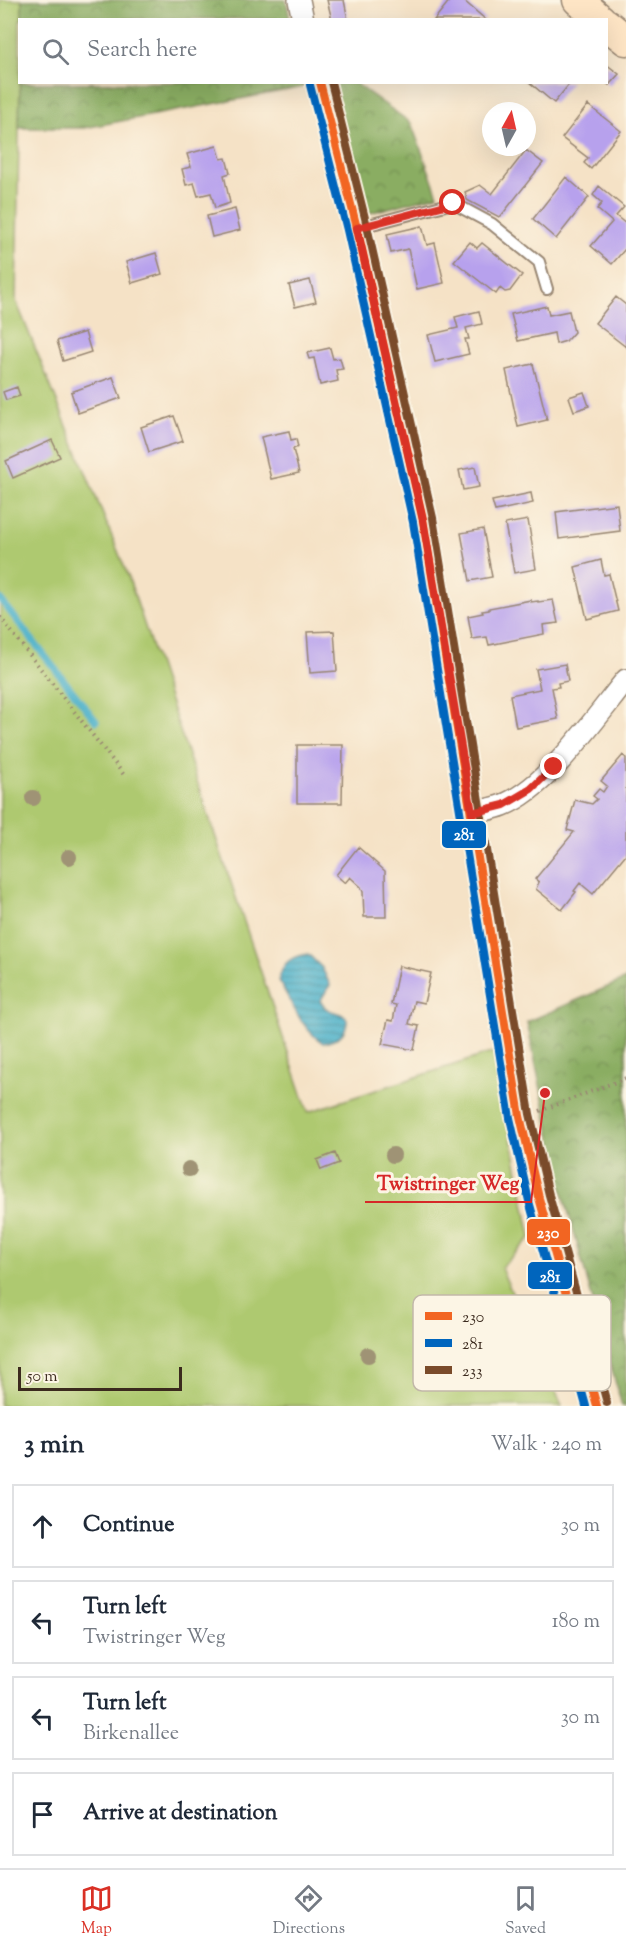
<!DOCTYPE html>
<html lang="en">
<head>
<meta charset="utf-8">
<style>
  :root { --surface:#fff; --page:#f2f2f3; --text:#1f2937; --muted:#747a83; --line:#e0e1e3; --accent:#d93025 }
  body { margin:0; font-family:"Sorts Mill Goudy",serif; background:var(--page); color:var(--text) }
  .compass { position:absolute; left:482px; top:102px; width:54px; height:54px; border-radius:50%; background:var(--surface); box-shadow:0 6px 24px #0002; rotate:8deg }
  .scale { position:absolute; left:18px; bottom:15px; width:164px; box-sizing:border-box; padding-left:6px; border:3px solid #3b2a1e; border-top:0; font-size:16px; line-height:21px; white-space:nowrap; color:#3b2a1e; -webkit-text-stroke:4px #fcf5e5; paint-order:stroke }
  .stop { position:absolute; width:18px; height:18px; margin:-14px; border:4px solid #d93025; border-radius:50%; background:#fff }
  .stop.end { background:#d93025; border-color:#fff; box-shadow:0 2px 6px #0008 }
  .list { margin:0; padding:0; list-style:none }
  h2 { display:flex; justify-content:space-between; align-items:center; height:78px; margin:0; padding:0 24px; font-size:26px }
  h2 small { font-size:20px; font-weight:400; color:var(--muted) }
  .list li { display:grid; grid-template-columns:39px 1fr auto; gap:18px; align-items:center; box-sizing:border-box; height:84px; margin:0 12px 12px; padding:0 12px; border:2px solid var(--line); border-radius:0px }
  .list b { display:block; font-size:22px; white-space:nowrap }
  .list p { margin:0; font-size:20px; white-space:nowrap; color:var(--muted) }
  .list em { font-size:20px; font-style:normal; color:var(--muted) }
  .icon { flex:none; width:33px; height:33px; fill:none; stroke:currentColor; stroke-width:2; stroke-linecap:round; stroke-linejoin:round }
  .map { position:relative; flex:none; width:626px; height:1406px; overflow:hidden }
  .search { position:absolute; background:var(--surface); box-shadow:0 6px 24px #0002; left:18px; right:18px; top:18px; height:66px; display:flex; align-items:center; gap:15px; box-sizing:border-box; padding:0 21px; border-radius:0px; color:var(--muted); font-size:22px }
  .sheet { height:462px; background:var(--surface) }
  nav { display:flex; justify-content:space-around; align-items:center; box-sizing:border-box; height:84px; border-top:2px solid var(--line); background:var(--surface); font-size:16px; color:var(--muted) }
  nav a { display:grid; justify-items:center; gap:3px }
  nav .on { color:var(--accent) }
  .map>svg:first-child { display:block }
  .grass { fill:#aec96f; stroke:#747a46; stroke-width:1.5 }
  .forest { fill:url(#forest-crowns); stroke:#626c40; stroke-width:1.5 }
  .water { fill:url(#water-rules); stroke:#436e74; stroke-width:1.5 }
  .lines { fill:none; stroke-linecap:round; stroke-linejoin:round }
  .stream { stroke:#4bb1ca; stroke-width:7 }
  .building { fill:#b7a1ed }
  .service-casing { stroke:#988672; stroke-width:14 }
  .minor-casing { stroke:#988672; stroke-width:24 }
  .secondary-casing { stroke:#988672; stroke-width:33 }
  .path { stroke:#988672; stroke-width:4; stroke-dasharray:1.5 4.5; stroke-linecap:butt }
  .service { stroke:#fff; stroke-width:10 }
  .minor { stroke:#fff; stroke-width:21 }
  .secondary { stroke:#fee5c5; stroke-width:30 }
  .bus-1-casing { stroke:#fcf5e5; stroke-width:12 }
  .bus-2-casing { stroke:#fcf5e5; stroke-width:12 }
  .bus-3-casing { stroke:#fcf5e5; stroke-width:12 }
  .bus-1 { stroke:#f26522; stroke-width:8 }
  .bus-2 { stroke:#0065bd; stroke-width:8 }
  .bus-3 { stroke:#7a4b2a; stroke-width:8 }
  .tree { fill:#9f9375 }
  .route { stroke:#d93025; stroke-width:8 }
  .key { fill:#fcf5e5; stroke:#c2b8a9; stroke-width:1.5 }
  .key-label { font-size:16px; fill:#3b2a1e }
  .leader { fill:none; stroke:#d62828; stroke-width:2 }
  .callout-dot { fill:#d62828; stroke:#fcf5e5; stroke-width:2 }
  .callout-label { font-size:20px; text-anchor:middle; font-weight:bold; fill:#d62828; stroke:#fcf5e5; stroke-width:6; stroke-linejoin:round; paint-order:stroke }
  .line-badge { stroke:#fcf5e5; stroke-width:2 }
  .badge-label { font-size:16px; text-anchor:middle; font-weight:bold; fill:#fff }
</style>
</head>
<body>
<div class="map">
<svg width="626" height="1406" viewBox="0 0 626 1406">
  <defs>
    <pattern id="forest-crowns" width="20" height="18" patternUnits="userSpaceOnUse" patternTransform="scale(1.5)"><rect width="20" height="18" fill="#8aad62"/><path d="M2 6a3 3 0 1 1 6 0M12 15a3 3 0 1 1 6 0" fill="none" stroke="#728d50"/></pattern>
    <pattern id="water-rules" width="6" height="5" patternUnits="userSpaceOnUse" patternTransform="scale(1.5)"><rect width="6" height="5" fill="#4bb1ca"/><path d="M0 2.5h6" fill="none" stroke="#4090a3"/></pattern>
  </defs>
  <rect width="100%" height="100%" fill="#fcf5e5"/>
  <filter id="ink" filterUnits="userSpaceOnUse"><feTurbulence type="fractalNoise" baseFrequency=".0167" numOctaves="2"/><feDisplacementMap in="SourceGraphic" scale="12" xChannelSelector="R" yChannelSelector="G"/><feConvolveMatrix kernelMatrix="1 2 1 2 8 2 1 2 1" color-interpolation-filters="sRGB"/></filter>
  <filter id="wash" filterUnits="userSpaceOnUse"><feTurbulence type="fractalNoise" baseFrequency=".008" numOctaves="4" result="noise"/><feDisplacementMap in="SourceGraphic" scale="24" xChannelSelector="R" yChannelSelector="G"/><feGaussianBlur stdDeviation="1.35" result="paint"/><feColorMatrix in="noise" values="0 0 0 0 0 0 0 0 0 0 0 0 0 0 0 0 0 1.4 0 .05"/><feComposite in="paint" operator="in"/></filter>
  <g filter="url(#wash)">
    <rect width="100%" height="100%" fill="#f5e2c6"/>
    <path class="grass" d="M 0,0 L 22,0 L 22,19 L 20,20 L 20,83 L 16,301 L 128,576 L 308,1112 L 494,1052 L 531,1237 L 501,1268 L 562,1406 L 0,1406 Z"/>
    <path class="forest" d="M 22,0 L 286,0 L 290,19 L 22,19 Z
      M 303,82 L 304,87 L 84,128 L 19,128 L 20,83 Z
      M 333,83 L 355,83 L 411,123 L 438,195 L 366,214 Z
      M 626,979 L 626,1406 L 622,1406 L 560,1182 L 527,1022 Z"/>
    <path class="water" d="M 308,954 L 322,968 L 330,985 L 320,1001 C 322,1004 324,1007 327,1009 C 337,1015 354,1012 344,1031 C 339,1039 332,1041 323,1043 C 301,1028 292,1003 279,981 C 282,962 290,957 308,954 Z"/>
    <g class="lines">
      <path class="stream" d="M 0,599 L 96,721"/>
    </g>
    <g id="blocks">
      <path class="building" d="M 327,0 L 344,0 L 348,20 L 332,20 Z
        M 450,0 L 463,0 L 486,20 L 434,20 Z
        M 606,64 L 619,74 L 609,85 L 606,83 Z
        M 529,82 L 571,82 L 554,103 Z
        M 588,105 L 621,131 L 591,169 L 584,163 L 588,158 L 562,138 Z
        M 217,146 L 221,159 L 226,158 L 230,173 L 224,175 L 230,203 L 215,208 L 211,193 L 198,196 L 194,183 L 186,185 L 182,169 L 191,167 L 187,154 Z
        M 526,150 L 543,163 L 501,216 L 499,217 L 467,200 L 465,192 L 480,185 L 492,194 Z
        M 566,177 L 589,197 L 556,239 L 533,219 Z
        M 599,186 L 624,207 L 616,216 L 626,224 L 626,248 L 612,264 L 591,246 L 612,222 L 597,209 L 602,203 L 593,195 Z
        M 235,209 L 240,230 L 212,237 L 207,216 Z
        M 422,226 L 427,245 L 435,243 L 444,283 L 417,289 L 408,249 L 391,253 L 387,234 Z
        M 470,242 L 477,248 L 482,243 L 522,275 L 510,291 L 505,292 L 500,288 L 496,294 L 454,261 Z
        M 156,253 L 162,274 L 132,283 L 126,262 Z
        M 310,280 L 316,302 L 295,307 L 289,285 Z
        M 616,297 L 626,305 L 626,347 L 595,323 Z
        M 547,306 L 549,315 L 569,311 L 574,332 L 566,341 L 556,344 L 554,333 L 518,341 L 511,314 Z
        M 479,311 L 482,324 L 466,328 L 469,339 L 465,339 L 469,354 L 435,362 L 428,335 L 458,328 L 455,317 Z
        M 85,332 L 91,352 L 63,361 L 57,341 Z
        M 330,348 L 333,359 L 340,358 L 343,369 L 336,370 L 338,381 L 320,385 L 314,358 L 309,359 L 307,353 Z
        M 533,364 L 547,420 L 518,427 L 506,370 Z
        M 113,377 L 121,398 L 78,413 L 71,392 Z
        M 17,387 L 20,396 L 6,400 L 3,392 Z
        M 584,392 L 589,406 L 574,411 L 569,397 Z
        M 174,416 L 183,441 L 149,452 L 141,427 Z
        M 289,431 L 291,440 L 296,439 L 298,447 L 293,449 L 299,473 L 271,479 L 261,437 Z
        M 52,440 L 60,457 L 13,478 L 6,461 Z
        M 475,467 L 479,487 L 463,490 L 459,470 Z
        M 531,493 L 533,503 L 495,511 L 492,501 Z
        M 617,504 L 620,531 L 559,539 L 556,512 Z
        M 528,520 L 536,569 L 514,573 L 505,524 Z
        M 483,529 L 492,577 L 470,581 L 461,533 Z
        M 601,560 L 604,575 L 609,574 L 618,611 L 587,619 L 575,567 Z
        M 531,600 L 531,602 L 538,601 L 538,602 L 553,600 L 558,623 L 543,625 L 544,634 L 489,645 L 487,637 L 472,639 L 468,616 L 483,613 L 482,611 L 489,610 L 489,608 Z
        M 334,631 L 337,671 L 310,673 L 307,632 Z
        M 565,664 L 568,681 L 558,683 L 559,687 L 552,688 L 558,719 L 516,727 L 510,695 L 540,689 L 536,669 Z
        M 297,745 L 343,745 L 342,803 L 297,803 Z
        M 623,755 L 626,758 L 626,854 L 593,894 L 580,883 L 574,891 L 576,892 L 562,910 L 536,889 L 539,882 L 535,879 L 574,832 L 567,830 L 575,800 L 592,804 L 597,799 L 593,796 L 599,789 L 603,792 L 607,786 L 601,781 Z
        M 358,847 L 385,871 L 386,917 L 364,917 L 363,892 L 361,887 L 350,877 L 345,883 L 336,875 Z
        M 399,966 L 431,973 L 424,1003 L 414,1001 L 409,1024 L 419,1026 L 414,1050 L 382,1044 L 388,1020 L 393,1021 L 396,1005 L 391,1004 Z
        M 335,1153 L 339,1163 L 321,1170 L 317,1160 Z"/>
    </g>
  </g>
  <g filter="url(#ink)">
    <use href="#blocks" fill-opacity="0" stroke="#988672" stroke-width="1.5"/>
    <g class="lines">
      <defs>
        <path id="service" d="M 357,228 L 453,203 L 492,224 L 539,262 L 547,289"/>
        <path id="minor" d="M 299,0 L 303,20
          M 320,82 L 357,228 L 423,520 L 520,1116 L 539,1198 L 597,1406
          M 472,813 C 482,810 493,809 503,805 C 547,788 596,717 626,680"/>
        <path id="secondary" d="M 578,0 L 601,20
          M 606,24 L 626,40"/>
      </defs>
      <use href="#service" class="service-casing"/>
      <use href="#minor" class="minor-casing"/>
      <use href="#secondary" class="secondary-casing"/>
      <path class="path" d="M 0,617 L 124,775
        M 540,1111 L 626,1078"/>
      <use href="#service" class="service"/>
      <use href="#minor" class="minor"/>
      <use href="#secondary" class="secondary"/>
      <defs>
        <path id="bus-1" d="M 320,82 L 357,228 L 423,520 L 520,1116 L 539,1198 L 597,1406"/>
        <path id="bus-2" d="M 310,85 L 347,230 L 413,522 L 510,1118 L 529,1201 L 586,1406"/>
        <path id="bus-3" d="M 331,82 L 367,226 L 433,518 L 530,1114 L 549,1195 L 607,1403"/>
      </defs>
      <use href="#bus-1" class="bus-1-casing"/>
      <use href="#bus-2" class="bus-2-casing"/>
      <use href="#bus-3" class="bus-3-casing"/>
      <use href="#bus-1" class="bus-1"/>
      <use href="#bus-2" class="bus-2"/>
      <use href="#bus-3" class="bus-3"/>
    </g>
    <g class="tree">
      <circle cx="33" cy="798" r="8"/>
      <circle cx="69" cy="857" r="8"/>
      <circle cx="393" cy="1155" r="8"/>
      <circle cx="189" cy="1169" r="8"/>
      <circle cx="368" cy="1355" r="8"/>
    </g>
  </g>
  <g class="lines" filter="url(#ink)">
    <path class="route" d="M 453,203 L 357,228 L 423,520 L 472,813 L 504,805 L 531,789 L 554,767"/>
  </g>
  <rect x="413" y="1295" width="198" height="96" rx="9" class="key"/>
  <rect x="425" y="1312" width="27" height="8" fill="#f26522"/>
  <rect x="425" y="1339" width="27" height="8" fill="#0065bd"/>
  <rect x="425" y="1366" width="27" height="8" fill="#7a4b2a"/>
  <g class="key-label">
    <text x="462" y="1322">230</text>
    <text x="462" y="1349">281</text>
    <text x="462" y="1376">233</text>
  </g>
  <path class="leader" d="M545 1093L531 1202H365"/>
  <circle class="callout-dot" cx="545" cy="1093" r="6"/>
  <g class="callout-label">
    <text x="448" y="1190">Twistringer Weg</text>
  </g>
  <g class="line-badge">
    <rect x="441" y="820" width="46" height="29" rx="6" fill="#0065bd"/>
    <rect x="526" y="1218" width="45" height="28" rx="6" fill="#f26522"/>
    <rect x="527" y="1261" width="46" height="29" rx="6" fill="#0065bd"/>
  </g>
  <g class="badge-label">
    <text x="464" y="840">281</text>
    <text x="548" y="1238">230</text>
    <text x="550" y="1282">281</text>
  </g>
</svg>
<svg class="compass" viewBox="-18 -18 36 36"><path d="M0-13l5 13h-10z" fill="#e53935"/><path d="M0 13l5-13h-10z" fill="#747a83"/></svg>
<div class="scale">50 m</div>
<div class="stop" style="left:453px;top:203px"></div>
<div class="stop end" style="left:554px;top:767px"></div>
<div class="search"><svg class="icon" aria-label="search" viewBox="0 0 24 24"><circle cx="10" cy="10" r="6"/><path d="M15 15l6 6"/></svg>Search here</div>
</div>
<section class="sheet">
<h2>3 min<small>Walk · 240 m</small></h2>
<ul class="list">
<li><svg class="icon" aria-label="ahead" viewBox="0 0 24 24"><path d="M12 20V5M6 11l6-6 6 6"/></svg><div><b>Continue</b></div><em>30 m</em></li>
<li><svg class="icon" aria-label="left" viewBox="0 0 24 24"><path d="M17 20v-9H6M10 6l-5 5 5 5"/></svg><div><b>Turn left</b><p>Twistringer Weg</p></div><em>180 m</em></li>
<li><svg class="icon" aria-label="left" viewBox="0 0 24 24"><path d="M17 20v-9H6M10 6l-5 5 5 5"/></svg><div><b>Turn left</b><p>Birkenallee</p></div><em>30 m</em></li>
<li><svg class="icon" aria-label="arrive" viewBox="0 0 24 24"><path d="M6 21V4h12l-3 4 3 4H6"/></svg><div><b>Arrive at destination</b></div></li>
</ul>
</section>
<nav>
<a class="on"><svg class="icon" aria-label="map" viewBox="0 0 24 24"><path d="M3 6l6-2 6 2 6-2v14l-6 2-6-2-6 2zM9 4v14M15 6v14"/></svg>Map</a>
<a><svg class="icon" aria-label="directions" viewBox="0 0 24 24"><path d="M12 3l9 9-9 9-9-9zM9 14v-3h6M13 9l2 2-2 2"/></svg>Directions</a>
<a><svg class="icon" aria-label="saved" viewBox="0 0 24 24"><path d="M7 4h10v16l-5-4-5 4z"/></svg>Saved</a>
</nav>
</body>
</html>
